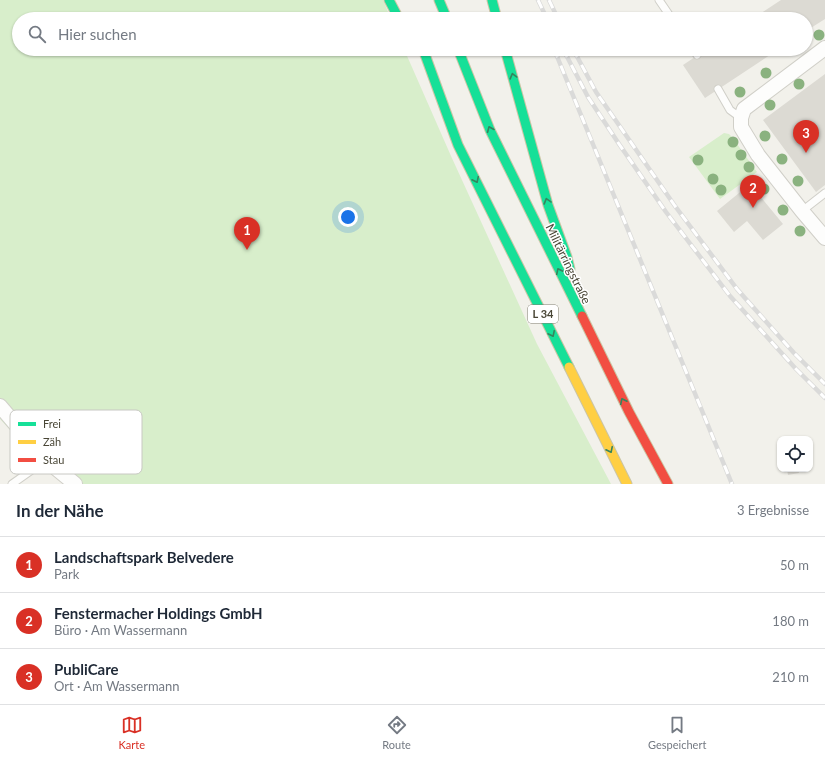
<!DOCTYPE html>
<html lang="de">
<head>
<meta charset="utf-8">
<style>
  :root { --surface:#fff; --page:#f6f6f7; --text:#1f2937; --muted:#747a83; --line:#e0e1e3; --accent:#d93025 }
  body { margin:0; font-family:Lato,sans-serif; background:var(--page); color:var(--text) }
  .controls { position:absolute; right:12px; bottom:12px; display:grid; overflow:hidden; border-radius:8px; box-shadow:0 1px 3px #0004 }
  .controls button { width:36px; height:36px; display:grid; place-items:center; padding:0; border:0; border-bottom:1px solid var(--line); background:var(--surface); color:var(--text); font:20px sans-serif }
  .you { position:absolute; left:348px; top:217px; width:14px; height:14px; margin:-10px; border:3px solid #fff; border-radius:50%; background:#1a73e8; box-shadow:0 0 0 6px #1a73e833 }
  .badge { display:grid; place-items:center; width:26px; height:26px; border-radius:50%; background:var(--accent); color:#fff; font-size:13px; font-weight:700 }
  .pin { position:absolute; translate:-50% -33px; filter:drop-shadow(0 1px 2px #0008) }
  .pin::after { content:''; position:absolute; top:21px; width:14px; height:12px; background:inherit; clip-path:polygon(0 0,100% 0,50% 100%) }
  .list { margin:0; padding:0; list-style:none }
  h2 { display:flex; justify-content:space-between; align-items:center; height:52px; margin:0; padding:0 16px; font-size:17px }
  h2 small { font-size:13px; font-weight:400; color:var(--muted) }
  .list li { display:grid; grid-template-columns:26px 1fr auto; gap:12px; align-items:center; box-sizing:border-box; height:56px; padding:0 16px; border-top:1px solid var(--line) }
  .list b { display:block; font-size:15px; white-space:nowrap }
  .list p { margin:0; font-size:13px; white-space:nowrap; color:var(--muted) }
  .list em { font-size:13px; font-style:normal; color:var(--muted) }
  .icon { flex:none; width:22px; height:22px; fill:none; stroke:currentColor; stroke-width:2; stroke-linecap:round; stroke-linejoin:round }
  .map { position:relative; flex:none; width:825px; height:484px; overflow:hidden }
  .search { position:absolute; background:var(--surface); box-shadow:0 1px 3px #0004; left:12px; right:12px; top:12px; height:44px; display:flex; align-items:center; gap:10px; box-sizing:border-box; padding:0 14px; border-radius:22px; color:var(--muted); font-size:15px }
  .sheet { height:220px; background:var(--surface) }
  nav { display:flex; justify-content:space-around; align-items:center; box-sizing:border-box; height:56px; border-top:1px solid var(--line); background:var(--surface); font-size:11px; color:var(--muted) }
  nav a { display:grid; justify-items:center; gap:2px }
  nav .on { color:var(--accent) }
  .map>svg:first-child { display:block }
  .green { fill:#d8eecb }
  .building { fill:#dcdad3 }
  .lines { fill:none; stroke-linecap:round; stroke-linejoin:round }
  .lane-casing { stroke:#d0cfc8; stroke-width:9 }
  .street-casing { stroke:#d0cfc8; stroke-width:16 }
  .fast-casing { stroke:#cbc5a5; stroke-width:11 }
  .slow-casing { stroke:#cbc5a5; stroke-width:11 }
  .jam-casing { stroke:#cbc5a5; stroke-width:11 }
  .lane { stroke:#fdfdfc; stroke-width:7 }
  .street { stroke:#fdfdfc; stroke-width:14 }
  .fast { stroke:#16e098; stroke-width:9 }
  .slow { stroke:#ffcf43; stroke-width:9 }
  .jam { stroke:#f24e42; stroke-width:9 }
  .rail-casing { stroke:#dadad9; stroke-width:4.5 }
  .rail { stroke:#fff; stroke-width:3; stroke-dasharray:9; stroke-linecap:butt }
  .tree { fill:#8ab27f }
  .oneway { stroke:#35845d }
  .labels { text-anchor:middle; stroke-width:3; stroke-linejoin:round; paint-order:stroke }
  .shield { fill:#fff; stroke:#807e72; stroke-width:1 }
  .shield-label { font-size:11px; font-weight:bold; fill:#494636 }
  .street-label { font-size:12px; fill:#494636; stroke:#fff }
  .key { fill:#fff; stroke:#c8c8c3; stroke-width:1 }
  .key-label { font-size:11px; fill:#494636 }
</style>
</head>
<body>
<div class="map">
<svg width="825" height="484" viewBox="0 0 825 484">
  <rect width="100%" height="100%" fill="#f2f1eb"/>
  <path class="green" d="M 0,0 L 383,0 L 391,19 L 19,19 L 19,49 L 404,49 L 451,156 L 537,344 L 611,484 L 66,484 L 37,459 L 0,419 Z
    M 724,133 L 729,134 L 732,137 L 757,172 L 720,199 L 689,157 Z"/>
  <path class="building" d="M 781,0 L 825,0 L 825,19 L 806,31 L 806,19 L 752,19 Z
    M 707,49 L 779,49 L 705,98 L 683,65 Z
    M 825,74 L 825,185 L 816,192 L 763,120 Z
    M 750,184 L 783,224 L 763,240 L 747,221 L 734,232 L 717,211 Z
    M 780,444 L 780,456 L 779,456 L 777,445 Z
    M 787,469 L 798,469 L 799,473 L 788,475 Z"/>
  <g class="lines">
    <defs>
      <path id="lane" d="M 659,0 L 672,19
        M 693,49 L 697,55
        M 718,89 L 730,110 L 741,118
        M 802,211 L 825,193
        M 12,484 L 46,460"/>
      <path id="street" d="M 825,48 L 744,109 L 741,118 L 741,127 L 758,155 L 802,211 L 825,238
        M 0,406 L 46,460 L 75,484"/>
      <path id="fast" d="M 389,0 L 399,19
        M 439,0 L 447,19
        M 492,0 L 497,19
        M 423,49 L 458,145 L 569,367
        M 458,49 L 490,130 L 582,316
        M 505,49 L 548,205 L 567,257 L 570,269"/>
      <path id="slow" d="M 569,367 L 627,484"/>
      <path id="jam" d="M 582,316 L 629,412 L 668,484"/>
    </defs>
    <use href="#lane" class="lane-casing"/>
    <use href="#street" class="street-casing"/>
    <use href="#fast" class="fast-casing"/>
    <use href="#slow" class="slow-casing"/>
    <use href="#jam" class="jam-casing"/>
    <use href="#lane" class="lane"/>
    <use href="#street" class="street"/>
    <use href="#fast" class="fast"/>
    <use href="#slow" class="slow"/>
    <use href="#jam" class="jam"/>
    <defs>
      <path id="rail" d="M 538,0 L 547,19
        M 549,0 L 558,19
        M 554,49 L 732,484
        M 563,49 L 588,97 L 619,144 L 666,212 L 730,296 L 796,369 L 825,398
        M 573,49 L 596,92 L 675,206 L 737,289 L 794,353 L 825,384"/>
    </defs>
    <use href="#rail" class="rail-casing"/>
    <use href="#rail" class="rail"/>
  </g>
  <g class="tree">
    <circle cx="819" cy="35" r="5.5"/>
    <circle cx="766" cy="73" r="5.5"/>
    <circle cx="799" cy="84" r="5.5"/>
    <circle cx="740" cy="92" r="5.5"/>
    <circle cx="770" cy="105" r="5.5"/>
    <circle cx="765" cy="136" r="5.5"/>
    <circle cx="733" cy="142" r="5.5"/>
    <circle cx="741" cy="155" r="5.5"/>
    <circle cx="782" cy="159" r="5.5"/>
    <circle cx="698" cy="160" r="5.5"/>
    <circle cx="749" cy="167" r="5.5"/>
    <circle cx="713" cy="179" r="5.5"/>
    <circle cx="798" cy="181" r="5.5"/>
    <circle cx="764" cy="189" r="5.5"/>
    <circle cx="721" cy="190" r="5.5"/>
    <circle cx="783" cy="210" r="5.5"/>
    <circle cx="800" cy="231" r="5.5"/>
  </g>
  <defs><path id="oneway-chevron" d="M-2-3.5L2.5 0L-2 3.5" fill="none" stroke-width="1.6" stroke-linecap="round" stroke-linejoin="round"/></defs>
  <g class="oneway">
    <use href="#oneway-chevron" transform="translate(513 76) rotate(-105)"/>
    <use href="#oneway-chevron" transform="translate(490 129) rotate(-113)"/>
    <use href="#oneway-chevron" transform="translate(476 180) rotate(64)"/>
    <use href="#oneway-chevron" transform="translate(547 201) rotate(-106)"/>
    <use href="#oneway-chevron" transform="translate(559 271) rotate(-116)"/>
    <use href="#oneway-chevron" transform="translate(552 334) rotate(64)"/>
    <use href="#oneway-chevron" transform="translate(623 401) rotate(-116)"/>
    <use href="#oneway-chevron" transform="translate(610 450) rotate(64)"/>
  </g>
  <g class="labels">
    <rect class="shield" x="528" y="305" width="30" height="18" rx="3"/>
    <g class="shield-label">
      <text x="543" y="318">L 34</text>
    </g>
    <g class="street-label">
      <text transform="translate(568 264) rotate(64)" y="4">Militärringstraße</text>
    </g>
  </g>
  <rect x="10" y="410" width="132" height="64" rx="6" class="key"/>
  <rect x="18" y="422" width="18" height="4" fill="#16e098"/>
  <rect x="18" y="440" width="18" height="4" fill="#ffcf43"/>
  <rect x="18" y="458" width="18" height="4" fill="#f24e42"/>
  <g class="key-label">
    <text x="43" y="428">Frei</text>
    <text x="43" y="446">Zäh</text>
    <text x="43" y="464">Stau</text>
  </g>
</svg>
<div class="controls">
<button><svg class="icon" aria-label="locate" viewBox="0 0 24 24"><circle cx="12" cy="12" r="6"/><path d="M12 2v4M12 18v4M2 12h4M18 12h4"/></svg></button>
</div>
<div class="you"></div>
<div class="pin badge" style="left:247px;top:250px">1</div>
<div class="pin badge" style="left:753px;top:208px">2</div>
<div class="pin badge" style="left:806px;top:153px">3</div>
<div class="search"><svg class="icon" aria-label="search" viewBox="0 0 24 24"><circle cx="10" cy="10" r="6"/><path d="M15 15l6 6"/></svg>Hier suchen</div>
</div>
<section class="sheet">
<h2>In der Nähe<small>3 Ergebnisse</small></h2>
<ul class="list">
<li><span class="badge">1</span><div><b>Landschaftspark Belvedere</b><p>Park</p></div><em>50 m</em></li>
<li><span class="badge">2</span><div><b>Fenstermacher Holdings GmbH</b><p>Büro · Am Wassermann</p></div><em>180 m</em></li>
<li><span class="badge">3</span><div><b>PubliCare</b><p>Ort · Am Wassermann</p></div><em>210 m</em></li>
</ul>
</section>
<nav>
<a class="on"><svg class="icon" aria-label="map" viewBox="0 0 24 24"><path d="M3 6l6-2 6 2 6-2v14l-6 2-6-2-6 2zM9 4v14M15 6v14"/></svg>Karte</a>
<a><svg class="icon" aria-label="directions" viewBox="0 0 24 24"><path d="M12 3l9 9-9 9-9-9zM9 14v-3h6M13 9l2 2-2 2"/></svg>Route</a>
<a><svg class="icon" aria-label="saved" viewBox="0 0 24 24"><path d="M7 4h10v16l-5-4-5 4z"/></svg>Gespeichert</a>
</nav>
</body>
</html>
